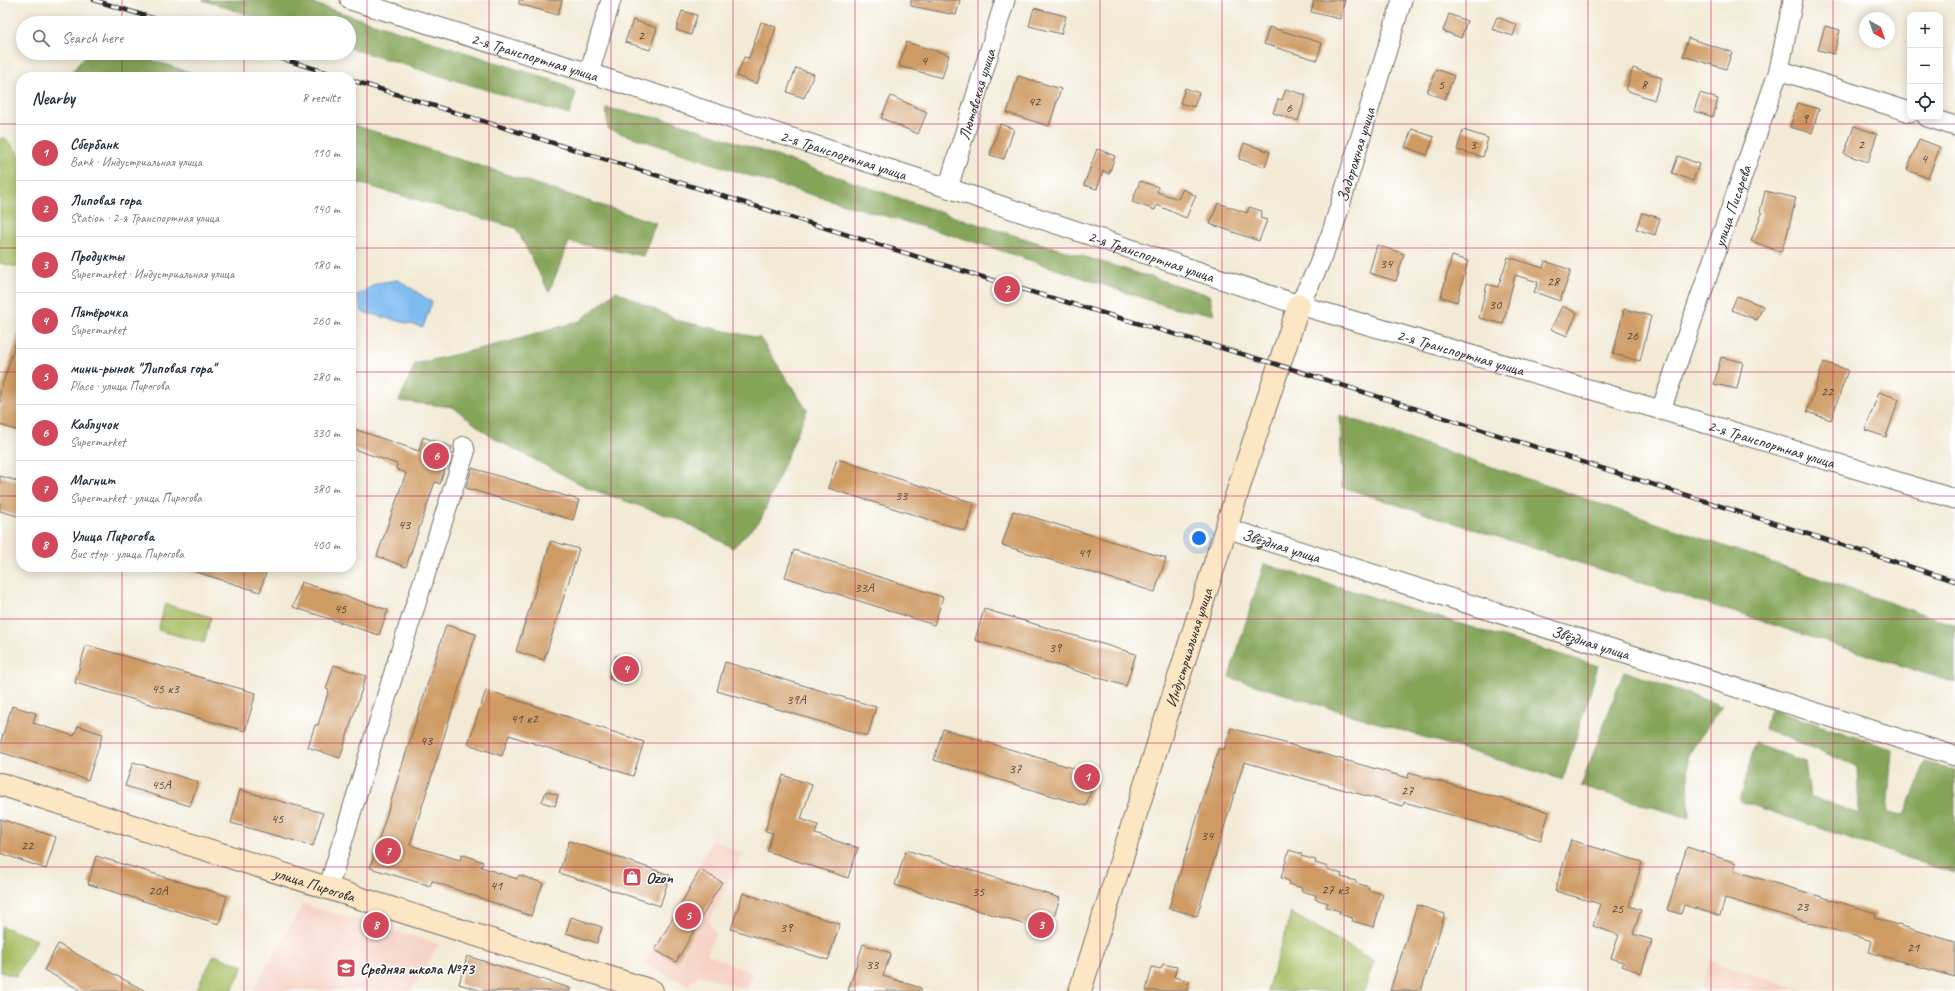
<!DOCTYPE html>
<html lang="en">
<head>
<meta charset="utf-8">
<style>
  :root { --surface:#fff; --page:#f6f6f7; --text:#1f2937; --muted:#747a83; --line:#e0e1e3; --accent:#d1495b }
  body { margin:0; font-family:Caveat,sans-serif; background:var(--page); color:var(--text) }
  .controls { position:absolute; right:12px; top:12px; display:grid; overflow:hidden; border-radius:8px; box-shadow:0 2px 10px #0003 }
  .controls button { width:36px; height:36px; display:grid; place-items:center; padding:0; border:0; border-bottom:1px solid var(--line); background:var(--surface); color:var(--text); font:20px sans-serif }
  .compass { position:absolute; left:1859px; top:12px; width:36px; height:36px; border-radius:50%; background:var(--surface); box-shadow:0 2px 10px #0003; rotate:140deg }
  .you { position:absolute; left:1199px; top:538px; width:14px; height:14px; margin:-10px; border:3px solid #fff; border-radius:50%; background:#1a73e8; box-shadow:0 0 0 6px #1a73e833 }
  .badge { display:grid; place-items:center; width:26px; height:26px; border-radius:50%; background:var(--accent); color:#fff; font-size:13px; font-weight:700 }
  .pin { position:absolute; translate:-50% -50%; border:2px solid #fff; box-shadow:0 1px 4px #0006 }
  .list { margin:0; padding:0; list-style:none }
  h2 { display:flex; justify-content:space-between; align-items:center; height:52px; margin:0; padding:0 16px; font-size:17px }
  h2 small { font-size:13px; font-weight:400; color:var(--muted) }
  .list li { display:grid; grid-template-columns:26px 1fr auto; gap:12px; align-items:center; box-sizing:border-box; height:56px; padding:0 16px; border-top:1px solid var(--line) }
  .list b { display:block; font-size:15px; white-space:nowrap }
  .list p { margin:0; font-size:13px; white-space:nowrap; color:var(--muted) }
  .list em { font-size:13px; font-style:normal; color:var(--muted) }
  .icon { flex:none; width:22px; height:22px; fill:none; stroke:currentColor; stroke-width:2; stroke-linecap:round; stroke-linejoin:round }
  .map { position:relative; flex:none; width:1955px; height:991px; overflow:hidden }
  .search { position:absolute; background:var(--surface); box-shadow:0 2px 10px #0003; left:16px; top:16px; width:340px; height:44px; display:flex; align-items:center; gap:10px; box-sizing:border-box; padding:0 14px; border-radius:22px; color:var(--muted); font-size:15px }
  .panel { position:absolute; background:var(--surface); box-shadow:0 2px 10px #0003; left:16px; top:72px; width:340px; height:500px; border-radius:16px }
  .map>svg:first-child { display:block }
  .built { fill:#f6d2c5 }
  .green { fill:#a6bd62; stroke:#687446 }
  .forest { fill:#84a458; stroke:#586842 }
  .water { fill:#7ebbf1; stroke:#54738e }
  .building { fill:#cf9b65 }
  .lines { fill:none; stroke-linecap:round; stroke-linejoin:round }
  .street-casing { stroke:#716e66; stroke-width:21 }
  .secondary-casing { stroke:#716e66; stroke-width:24 }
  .street { stroke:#fff; stroke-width:19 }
  .secondary { stroke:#fce6c4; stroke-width:22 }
  .rail-casing { stroke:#2b2b2b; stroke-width:4.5 }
  .rail { stroke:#fff; stroke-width:3; stroke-dasharray:9; stroke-linecap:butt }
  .grid { fill:none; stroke:#c2185b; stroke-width:1; stroke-opacity:0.55 }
  .labels { text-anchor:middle; stroke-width:3; stroke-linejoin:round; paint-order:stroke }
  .number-label { font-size:14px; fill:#54473a }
  .street-label { font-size:16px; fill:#2b2b2b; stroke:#fff }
  .poi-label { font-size:16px; font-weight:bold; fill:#2b2b2b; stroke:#fff; text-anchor:start }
</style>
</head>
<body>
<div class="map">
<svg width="1955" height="991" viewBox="0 0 1955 991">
  <rect width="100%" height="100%" fill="#fff"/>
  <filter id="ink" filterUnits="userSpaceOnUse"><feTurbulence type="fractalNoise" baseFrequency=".025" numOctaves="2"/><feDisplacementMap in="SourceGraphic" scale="8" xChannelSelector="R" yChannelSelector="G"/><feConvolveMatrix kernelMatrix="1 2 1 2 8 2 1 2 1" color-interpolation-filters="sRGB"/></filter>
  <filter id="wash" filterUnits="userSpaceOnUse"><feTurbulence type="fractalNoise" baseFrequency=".012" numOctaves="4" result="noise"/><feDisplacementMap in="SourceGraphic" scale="16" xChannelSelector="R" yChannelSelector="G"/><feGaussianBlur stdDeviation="0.9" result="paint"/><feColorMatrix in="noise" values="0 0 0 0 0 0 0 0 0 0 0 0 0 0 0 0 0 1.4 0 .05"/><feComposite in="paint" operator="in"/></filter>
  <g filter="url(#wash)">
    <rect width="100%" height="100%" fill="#f2ead5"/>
    <path class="built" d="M 713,840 L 743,854 L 708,922 L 716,933 L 707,954 L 752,973 L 746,989 L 698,975 L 689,985 L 644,964 Z
      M 303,904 L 439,944 L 411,991 L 253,991 Z
      M 1710,961 L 1806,991 L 1700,991 Z"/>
    <path class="green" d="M 5,138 L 21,156 L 21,268 L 0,263 L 0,139 Z
      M 165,604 L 211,617 L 204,643 L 158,630 Z
      M 1291,913 L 1374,961 L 1364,991 L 1267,991 Z
      M 1,926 L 37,940 L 16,976 L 0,972 Z
      M 214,955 L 244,966 L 231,991 L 201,991 L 197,989 Z"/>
    <path class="forest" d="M 203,0 L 302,0 L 561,83 L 576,93 L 569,115 L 349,48 L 349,23 L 273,23 Z
      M 88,53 L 130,53 L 205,77 L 67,77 Z
      M 606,108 L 674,121 L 958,218 L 1209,295 L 1214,314 L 1176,309 L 975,242 L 775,184 L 608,129 Z
      M 351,124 L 656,223 L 643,256 L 569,242 L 549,292 L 516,228 L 351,181 Z
      M 616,291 L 679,321 L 760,338 L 807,410 L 761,519 L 733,548 L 683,521 L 588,488 L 490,436 L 453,407 L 399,401 L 415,364 L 512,341 L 580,321 Z
      M 1340,415 L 1955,625 L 1955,683 L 1342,487 Z
      M 1264,564 L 1598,666 L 1563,780 L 1229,677 Z
      M 1624,671 L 1722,706 L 1688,755 L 1689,818 L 1581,786 Z
      M 1770,709 L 1892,749 L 1887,813 L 1905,815 L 1925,762 L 1955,770 L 1955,874 L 1740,801 L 1755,743 L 1805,762 L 1810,796 L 1859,814 L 1857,766 L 1765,729 Z"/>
    <path class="water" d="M 398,280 L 432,302 L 423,327 L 362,312 L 357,295 L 377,283 Z"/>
    <g id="blocks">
      <path class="building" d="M 519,0 L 562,0 L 558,15 L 519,4 Z
        M 911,0 L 960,0 L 956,15 L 911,6 Z
        M 1314,0 L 1345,0 L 1340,19 L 1311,12 Z
        M 1034,8 L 1066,16 L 1061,34 L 1029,26 Z
        M 682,11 L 697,15 L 691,35 L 676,30 Z
        M 1449,14 L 1467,21 L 1461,38 L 1443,31 Z
        M 1497,17 L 1517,25 L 1513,36 L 1492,29 Z
        M 633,20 L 657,28 L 650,50 L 625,42 Z
        M 761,22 L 776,27 L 757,84 L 737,76 L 744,57 L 749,58 Z
        M 1825,26 L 1840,30 L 1834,54 L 1818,50 Z
        M 1269,27 L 1322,43 L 1317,60 L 1264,44 Z
        M 1688,38 L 1732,52 L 1726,69 L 1683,56 Z
        M 906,42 L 949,55 L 942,78 L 899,66 Z
        M 796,68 L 814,74 L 804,98 L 787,92 Z
        M 1633,68 L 1662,78 L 1654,100 L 1626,90 Z
        M 1436,69 L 1454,76 L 1445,99 L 1427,92 Z
        M 1018,76 L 1061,89 L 1049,126 L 1007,113 Z
        M 1185,88 L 1199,93 L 1194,107 L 1180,103 Z
        M 1286,89 L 1306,95 L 1298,121 L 1273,113 L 1278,99 L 1282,100 Z
        M 1700,93 L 1718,99 L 1713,117 L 1694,111 Z
        M 891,96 L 927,112 L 918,134 L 881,118 Z
        M 1797,103 L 1819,109 L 1812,133 L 1790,127 Z
        M 1000,124 L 1014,129 L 1004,159 L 990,155 Z
        M 1854,126 L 1877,134 L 1868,162 L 1844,154 Z
        M 1412,129 L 1434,137 L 1427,155 L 1405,147 Z
        M 1463,130 L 1488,138 L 1483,157 L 1457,150 Z
        M 1919,139 L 1940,147 L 1928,178 L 1907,170 Z
        M 1244,143 L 1270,152 L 1265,167 L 1239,159 Z
        M 1097,149 L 1115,156 L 1109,174 L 1103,171 L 1097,189 L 1084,185 Z
        M 1678,156 L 1699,164 L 1693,181 L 1672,173 Z
        M 1140,181 L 1158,187 L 1157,192 L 1178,199 L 1183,189 L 1196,196 L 1186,218 L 1157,205 L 1155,210 L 1132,202 Z
        M 1765,191 L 1796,198 L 1787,235 L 1781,252 L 1751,241 L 1762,213 L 1760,212 Z
        M 1218,203 L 1247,213 L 1249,207 L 1262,211 L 1260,218 L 1267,220 L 1259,241 L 1210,224 Z
        M 1642,213 L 1660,218 L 1655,235 L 1636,229 Z
        M 1377,245 L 1404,254 L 1396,281 L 1369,273 Z
        M 1452,256 L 1468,261 L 1457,302 L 1441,297 Z
        M 1508,257 L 1543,268 L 1545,261 L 1571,270 L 1560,301 L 1534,292 L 1538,282 L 1515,275 L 1503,324 L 1479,318 L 1487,284 L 1498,287 Z
        M 1737,296 L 1763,306 L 1757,320 L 1731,310 Z
        M 1562,306 L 1577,313 L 1567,336 L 1551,329 Z
        M 1624,309 L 1651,316 L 1640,361 L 1613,354 Z
        M 18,335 L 21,335 L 21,424 L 19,431 L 0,425 L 0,393 Z
        M 1721,357 L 1743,362 L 1737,389 L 1714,384 Z
        M 1824,362 L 1848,370 L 1831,420 L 1807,412 Z
        M 1879,392 L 1899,399 L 1886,437 L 1865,430 Z
        M 351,428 L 419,451 L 423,437 L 452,447 L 440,484 L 435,482 L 406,567 L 377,556 L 406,473 L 396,469 L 397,464 L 351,448 Z
        M 837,459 L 974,503 L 966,531 L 828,488 Z
        M 472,468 L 579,500 L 573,520 L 466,488 Z
        M 0,476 L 21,482 L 21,517 L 0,511 Z
        M 1013,511 L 1166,558 L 1155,592 L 1002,545 Z
        M 551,541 L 579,549 L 544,660 L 516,651 Z
        M 794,550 L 943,597 L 934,625 L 785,577 Z
        M 190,567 L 268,567 L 260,592 L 190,570 Z
        M 301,582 L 388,610 L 379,635 L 293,607 Z
        M 984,609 L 1136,654 L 1126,686 L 975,640 Z
        M 446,625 L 476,634 L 410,845 L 460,860 L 462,854 L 483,862 L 481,867 L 517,879 L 519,875 L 543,883 L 531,916 L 432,881 L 430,886 L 370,868 Z
        M 86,645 L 256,693 L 245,731 L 75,683 Z
        M 616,656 L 634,661 L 627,684 L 609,679 Z
        M 725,662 L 876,707 L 868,736 L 717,691 Z
        M 334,665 L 366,676 L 340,758 L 308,747 L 315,725 L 318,725 L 329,690 L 326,689 Z
        M 486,690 L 644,742 L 633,776 L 509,735 L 502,756 L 468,744 Z
        M 12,706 L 36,713 L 33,723 L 74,736 L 78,726 L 103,734 L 88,780 L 0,752 L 0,744 Z
        M 1231,728 L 1408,778 L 1409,773 L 1549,812 L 1541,840 L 1404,802 L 1403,806 L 1244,762 L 1197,916 L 1169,908 L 1219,748 L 1224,750 Z
        M 943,729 L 1096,775 L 1086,806 L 934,760 Z
        M 133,762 L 198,782 L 190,806 L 125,786 Z
        M 783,775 L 812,785 L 801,819 L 818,825 L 815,834 L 858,848 L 848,878 L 767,851 L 773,833 L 765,831 Z
        M 240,790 L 323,813 L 313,846 L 231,823 Z
        M 546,791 L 558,795 L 555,806 L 542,802 Z
        M 0,819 L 56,837 L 46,869 L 0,853 Z
        M 1571,840 L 1642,862 L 1629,906 L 1641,910 L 1633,934 L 1652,940 L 1641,973 L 1622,966 L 1624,962 L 1611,958 L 1619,935 L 1593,926 L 1600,904 L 1555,891 Z
        M 569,841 L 670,875 L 660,906 L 559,873 Z
        M 1687,847 L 1736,863 L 1734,871 L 1876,913 L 1875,918 L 1955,942 L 1955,977 L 1869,952 L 1872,941 L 1725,898 L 1720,916 L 1684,905 L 1681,914 L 1667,910 Z
        M 906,850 L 1060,898 L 1049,932 L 895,885 Z
        M 1289,850 L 1302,854 L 1301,856 L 1316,860 L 1315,863 L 1328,867 L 1327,869 L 1342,874 L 1341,877 L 1356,881 L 1356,883 L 1369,887 L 1368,890 L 1383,894 L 1374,927 L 1352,921 L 1353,918 L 1339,914 L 1340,911 L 1326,907 L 1328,903 L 1315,899 L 1316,895 L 1301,891 L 1302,888 L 1288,884 L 1289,881 L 1281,878 Z
        M 96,856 L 227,896 L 219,924 L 88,884 Z
        M 700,870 L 722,882 L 676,962 L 655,950 Z
        M 743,893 L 840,924 L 828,960 L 731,929 Z
        M 1417,905 L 1445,914 L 1421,991 L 1390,991 Z
        M 571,917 L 602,927 L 597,943 L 566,933 Z
        M 58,944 L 121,978 L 145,991 L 82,991 L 44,970 Z
        M 863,944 L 891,953 L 883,976 L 921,988 L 921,991 L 848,991 Z
        M 467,956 L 570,988 L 570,991 L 482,991 L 459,984 Z
        M 1163,964 L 1177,967 L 1174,977 L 1189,981 L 1187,991 L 1146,991 L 1152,967 L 1161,969 Z"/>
    </g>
  </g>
  <g filter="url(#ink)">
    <use href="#blocks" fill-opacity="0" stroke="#716e66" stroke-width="1"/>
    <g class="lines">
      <defs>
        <g id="street">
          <path id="s1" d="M 350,0 L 589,73 L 948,188 L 1299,305 L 1661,410 L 1955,499"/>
          <path d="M 1779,70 L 1910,112"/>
          <path d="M 589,73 L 611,0"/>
          <path d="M 1927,117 L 1955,126"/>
          <path id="s2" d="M 948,188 L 1005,0"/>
          <path id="s3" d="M 1299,305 L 1317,269 L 1332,232 L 1402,0"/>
          <path id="s4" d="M 1661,410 L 1779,70 L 1793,0"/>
          <path id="s5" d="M 1226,528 L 1955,756"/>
          <path d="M 328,889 L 398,659 L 465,452 L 464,446"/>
        </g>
        <g id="secondary">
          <path id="s6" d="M 0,784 L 652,991"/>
          <path id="s7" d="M 1080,991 L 1245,468 L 1299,305"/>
        </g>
      </defs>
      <use href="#street" class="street-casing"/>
      <use href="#secondary" class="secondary-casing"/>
      <use href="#street" class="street"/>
      <use href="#secondary" class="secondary"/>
      <defs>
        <path id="rail" d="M 94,0 L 168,23
          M 264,53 L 341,77
          M 351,80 L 1008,285 L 1279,365 L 1955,581"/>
      </defs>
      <use href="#rail" class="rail-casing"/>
      <use href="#rail" class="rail"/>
    </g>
  </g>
  <path class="grid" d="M 122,0 L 122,23M 244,0 L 244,23M 367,0 L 367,991M 489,0 L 489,991M 611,0 L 611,991M 733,0 L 733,991M 855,0 L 855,991M 978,0 L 978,991M 1100,0 L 1100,991M 1222,0 L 1222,991M 1344,0 L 1344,991M 1466,0 L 1466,991M 1588,0 L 1588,991M 1711,0 L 1711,991M 1833,0 L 1833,991M 122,53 L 122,77M 244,53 L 244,77M 0,124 L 21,124M 351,124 L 1955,124M 0,248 L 21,248M 351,248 L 1955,248M 0,372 L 21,372M 351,372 L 1955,372M 0,496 L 21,496M 351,496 L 1955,496M 122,567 L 122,991M 244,567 L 244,991M 0,619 L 1955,619M 0,743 L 1955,743M 0,867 L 1955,867"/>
  <defs>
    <symbol id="shop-square" viewBox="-11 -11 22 22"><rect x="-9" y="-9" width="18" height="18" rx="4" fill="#d1495b" stroke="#fff"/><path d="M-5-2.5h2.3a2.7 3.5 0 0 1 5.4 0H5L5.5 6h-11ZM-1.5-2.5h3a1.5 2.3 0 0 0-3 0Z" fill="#fff"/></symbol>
    <symbol id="school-square" viewBox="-11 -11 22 22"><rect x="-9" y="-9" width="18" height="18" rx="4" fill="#d1495b" stroke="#fff"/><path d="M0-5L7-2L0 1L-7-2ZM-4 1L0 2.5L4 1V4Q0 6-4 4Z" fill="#fff"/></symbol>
  </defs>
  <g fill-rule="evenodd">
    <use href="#shop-square" x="621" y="866" width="22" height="22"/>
    <use href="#school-square" x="335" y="957" width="22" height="22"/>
  </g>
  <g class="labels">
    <g class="number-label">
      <text x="641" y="40">2</text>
      <text x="924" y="65">4</text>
      <text x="1441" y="89">5</text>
      <text x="1644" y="89">8</text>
      <text x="1034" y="106">42</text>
      <text x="1289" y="112">6</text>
      <text x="1805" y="123">9</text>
      <text x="1473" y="149">3</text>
      <text x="1861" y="149">2</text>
      <text x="1924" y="163">4</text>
      <text x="1386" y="268">34</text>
      <text x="1553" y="286">28</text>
      <text x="1495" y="309">30</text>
      <text x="1632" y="340">26</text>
      <text x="1827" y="396">22</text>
      <text x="901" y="500">33</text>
      <text x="404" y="529">43</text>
      <text x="1084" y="557">41</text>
      <text x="864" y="592">33А</text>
      <text x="340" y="613">45</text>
      <text x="1055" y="652">39</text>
      <text x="165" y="693">45 к3</text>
      <text x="796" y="704">39А</text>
      <text x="524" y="723">41 к2</text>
      <text x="426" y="745">43</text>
      <text x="1015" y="773">37</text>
      <text x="161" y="789">45А</text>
      <text x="1407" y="795">27</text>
      <text x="277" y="823">45</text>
      <text x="1207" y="840">34</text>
      <text x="27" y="850">22</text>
      <text x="496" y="890">41</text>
      <text x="1335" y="894">27 к3</text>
      <text x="158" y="895">20А</text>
      <text x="978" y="896">35</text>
      <text x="1802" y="911">23</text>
      <text x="1617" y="913">25</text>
      <text x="786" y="932">39</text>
      <text x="1913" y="952">21</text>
      <text x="872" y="969">33</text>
    </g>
    <g class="street-label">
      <text dy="6" stroke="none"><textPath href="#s1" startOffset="193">2-я Транспортная улица</textPath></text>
      <text dy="6" stroke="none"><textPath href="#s2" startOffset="98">Лютовская улица</textPath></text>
      <text dy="6" stroke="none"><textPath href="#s1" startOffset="517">2-я Транспортная улица</textPath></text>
      <text dy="6" stroke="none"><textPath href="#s3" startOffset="161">Задорожная улица</textPath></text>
      <text dy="6" stroke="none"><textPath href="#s4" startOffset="216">улица Писарева</textPath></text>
      <text dy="6" stroke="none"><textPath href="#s1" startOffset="841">2-я Транспортная улица</textPath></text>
      <text dy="6" stroke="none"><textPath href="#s1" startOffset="1165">2-я Транспортная улица</textPath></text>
      <text dy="6" stroke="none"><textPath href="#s1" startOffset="1489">2-я Транспортная улица</textPath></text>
      <text dy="6" stroke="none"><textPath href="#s5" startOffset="58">Звёздная улица</textPath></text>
      <text dy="6" stroke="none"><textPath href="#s5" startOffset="382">Звёздная улица</textPath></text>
      <text dy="6" stroke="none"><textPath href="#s7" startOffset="360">Индустриальная улица</textPath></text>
      <text dy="6" stroke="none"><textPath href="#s6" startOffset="330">улица Пирогова</textPath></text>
    </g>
    <g class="poi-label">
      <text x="646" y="883">Ozon</text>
      <text x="360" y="974">Средняя школа №73</text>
    </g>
  </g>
</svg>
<div class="controls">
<button>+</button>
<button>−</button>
<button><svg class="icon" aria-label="locate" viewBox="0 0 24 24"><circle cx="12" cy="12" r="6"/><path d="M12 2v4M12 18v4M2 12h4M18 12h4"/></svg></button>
</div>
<svg class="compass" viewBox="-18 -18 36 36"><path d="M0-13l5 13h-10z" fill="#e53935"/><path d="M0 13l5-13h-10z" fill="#747a83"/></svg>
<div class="you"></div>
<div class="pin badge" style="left:1087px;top:777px">1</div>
<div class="pin badge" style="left:1007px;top:289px">2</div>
<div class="pin badge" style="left:1041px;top:925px">3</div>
<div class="pin badge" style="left:626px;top:669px">4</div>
<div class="pin badge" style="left:688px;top:916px">5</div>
<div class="pin badge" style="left:436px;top:456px">6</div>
<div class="pin badge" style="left:388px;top:851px">7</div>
<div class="pin badge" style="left:376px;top:925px">8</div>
<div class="search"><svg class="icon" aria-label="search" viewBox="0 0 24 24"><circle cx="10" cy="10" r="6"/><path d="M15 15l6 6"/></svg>Search here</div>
<section class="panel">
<h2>Nearby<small>8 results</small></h2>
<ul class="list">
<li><span class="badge">1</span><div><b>Сбербанк</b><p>Bank · Индустриальная улица</p></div><em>110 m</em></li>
<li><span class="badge">2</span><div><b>Липовая гора</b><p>Station · 2-я Транспортная улица</p></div><em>140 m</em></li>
<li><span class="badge">3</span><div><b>Продукты</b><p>Supermarket · Индустриальная улица</p></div><em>180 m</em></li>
<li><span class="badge">4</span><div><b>Пятёрочка</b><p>Supermarket</p></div><em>260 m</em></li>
<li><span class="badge">5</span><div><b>мини-рынок &quot;Липовая гора&quot;</b><p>Place · улица Пирогова</p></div><em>280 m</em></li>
<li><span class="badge">6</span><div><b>Каблучок</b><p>Supermarket</p></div><em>330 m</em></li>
<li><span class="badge">7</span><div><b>Магнит</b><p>Supermarket · улица Пирогова</p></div><em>380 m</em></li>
<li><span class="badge">8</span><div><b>Улица Пирогова</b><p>Bus stop · улица Пирогова</p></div><em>400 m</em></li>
</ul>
</section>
</div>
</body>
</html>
